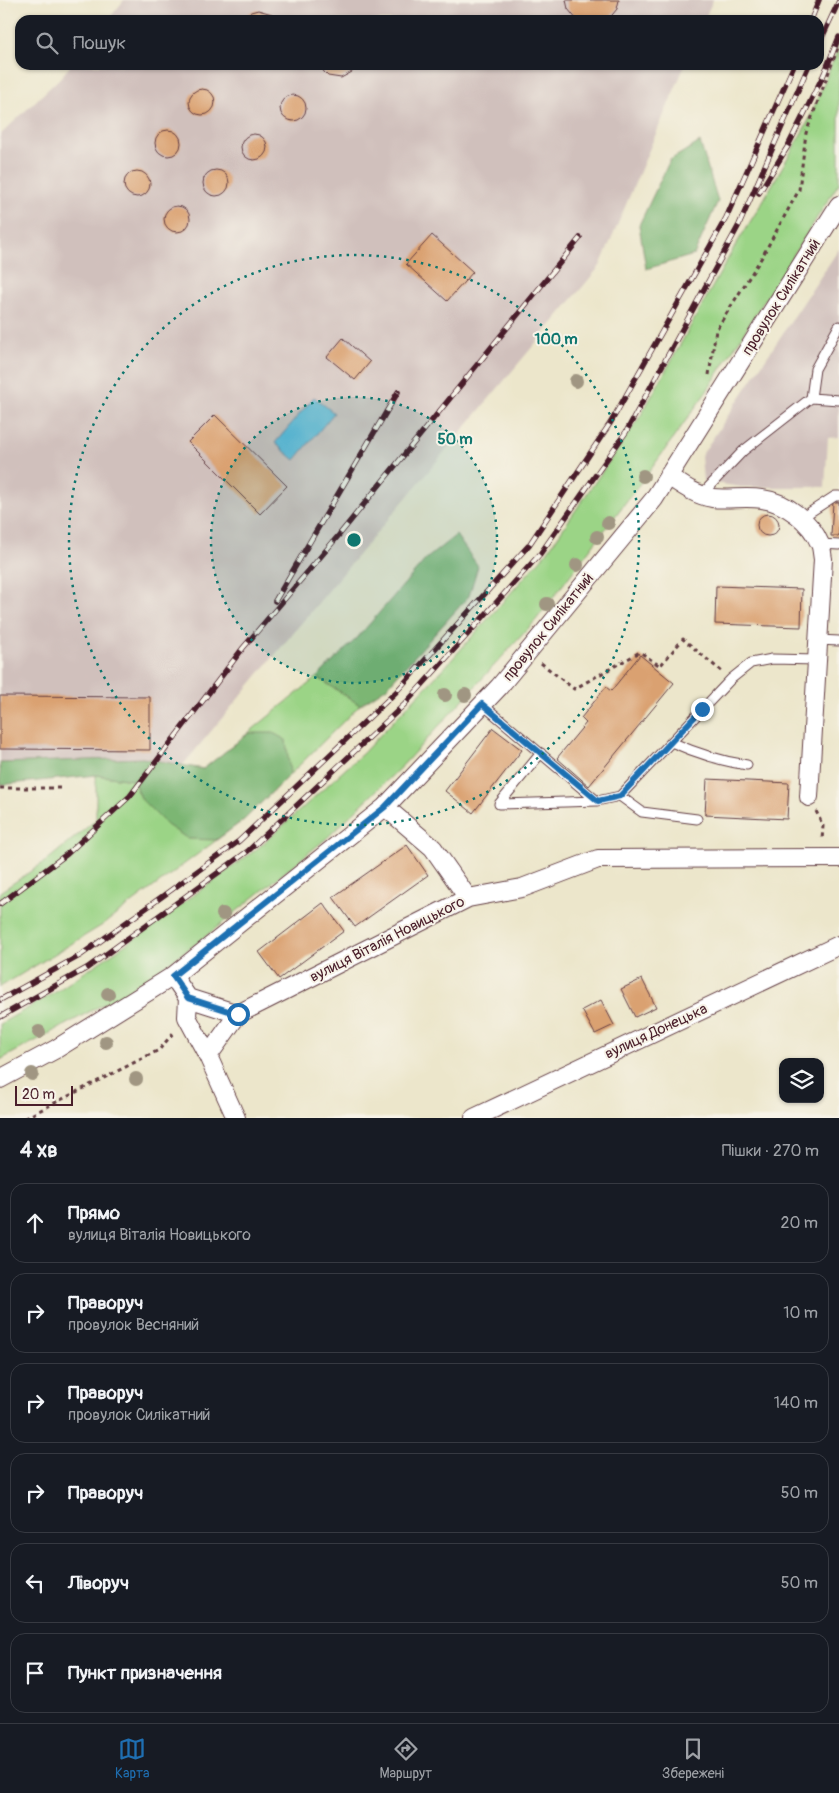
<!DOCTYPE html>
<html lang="uk">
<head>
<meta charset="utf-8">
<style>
  :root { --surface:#171b24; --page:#20242c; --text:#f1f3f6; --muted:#9ea1a6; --line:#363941; --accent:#1f6fb2 }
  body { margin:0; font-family:Pangolin,sans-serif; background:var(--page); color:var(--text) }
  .controls { position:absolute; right:15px; bottom:15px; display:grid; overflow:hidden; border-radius:10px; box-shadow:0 1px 4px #0004 }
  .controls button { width:45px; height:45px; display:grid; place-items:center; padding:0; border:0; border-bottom:1px solid var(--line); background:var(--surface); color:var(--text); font:25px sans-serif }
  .scale { position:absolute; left:15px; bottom:12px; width:58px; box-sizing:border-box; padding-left:5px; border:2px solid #4a1f2b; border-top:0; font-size:14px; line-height:18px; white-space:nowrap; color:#4a1f2b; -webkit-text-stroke:4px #f7f3e8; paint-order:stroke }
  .stop { position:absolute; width:15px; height:15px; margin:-11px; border:4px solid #1f6fb2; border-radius:50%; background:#fff }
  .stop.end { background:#1f6fb2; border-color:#fff; box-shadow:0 1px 5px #0008 }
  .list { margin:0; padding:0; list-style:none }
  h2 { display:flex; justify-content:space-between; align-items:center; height:65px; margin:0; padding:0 20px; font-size:21px }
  h2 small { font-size:16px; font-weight:400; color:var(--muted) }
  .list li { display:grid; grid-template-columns:32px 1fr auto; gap:15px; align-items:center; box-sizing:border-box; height:80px; margin:0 10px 10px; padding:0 10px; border:1px solid var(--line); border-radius:15px }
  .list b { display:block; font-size:19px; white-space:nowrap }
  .list p { margin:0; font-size:16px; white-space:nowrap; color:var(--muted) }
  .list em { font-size:16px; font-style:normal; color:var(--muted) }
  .icon { flex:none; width:28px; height:28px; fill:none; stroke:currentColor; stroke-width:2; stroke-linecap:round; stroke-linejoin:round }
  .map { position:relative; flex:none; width:839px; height:1118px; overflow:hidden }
  .search { position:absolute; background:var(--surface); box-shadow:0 1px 4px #0004; left:15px; right:15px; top:15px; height:55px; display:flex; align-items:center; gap:12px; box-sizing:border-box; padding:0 18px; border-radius:15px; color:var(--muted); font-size:19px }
  .sheet { height:605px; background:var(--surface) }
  nav { display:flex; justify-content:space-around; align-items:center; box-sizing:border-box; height:70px; border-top:1px solid var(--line); background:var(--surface); font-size:14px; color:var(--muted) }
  nav a { display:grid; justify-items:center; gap:2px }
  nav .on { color:var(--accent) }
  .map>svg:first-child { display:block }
  .industrial { fill:#d0c0bc }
  .green { fill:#9bd486; stroke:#727a58 }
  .forest { fill:#7cb673; stroke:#636a4f }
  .water { fill:#5fbbdd; stroke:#546d84 }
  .building { fill:#daa171 }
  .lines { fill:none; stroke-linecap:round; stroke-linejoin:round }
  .lane-casing { stroke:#623d43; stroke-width:11 }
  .street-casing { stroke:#623d43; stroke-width:20 }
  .path { stroke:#623d43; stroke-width:3; stroke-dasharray:4 4; stroke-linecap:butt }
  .lane { stroke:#fff; stroke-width:9 }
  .street { stroke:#fff; stroke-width:18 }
  .rail-casing { stroke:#4a1f2b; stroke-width:5.5 }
  .rail { stroke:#f7f3e8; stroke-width:4; stroke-dasharray:11; stroke-linecap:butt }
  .tree { fill:#a09682 }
  .route { stroke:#1f6fb2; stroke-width:6 }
  .ring { fill:none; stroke:#0f766e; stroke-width:2.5; stroke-dasharray:2.5 5 }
  .labels { text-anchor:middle; stroke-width:4; stroke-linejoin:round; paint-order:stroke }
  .street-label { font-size:15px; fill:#4a1f2b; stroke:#f7f3e8 }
  .centre { fill:#0f766e; stroke:#f7f3e8; stroke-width:2.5 }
  .ring-label { font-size:15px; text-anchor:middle; font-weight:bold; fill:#0f766e; stroke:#f7f3e8; stroke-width:4; stroke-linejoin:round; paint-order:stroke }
</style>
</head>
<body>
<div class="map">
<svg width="839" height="1118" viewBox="0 0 839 1118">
  <rect width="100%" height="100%" fill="#f7f3e8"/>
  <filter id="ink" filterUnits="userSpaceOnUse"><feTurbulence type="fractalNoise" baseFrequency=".02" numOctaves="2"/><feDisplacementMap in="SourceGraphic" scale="10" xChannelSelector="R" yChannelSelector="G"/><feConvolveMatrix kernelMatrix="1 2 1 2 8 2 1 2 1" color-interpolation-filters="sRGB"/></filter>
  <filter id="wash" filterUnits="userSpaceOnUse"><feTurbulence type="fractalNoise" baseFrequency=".0096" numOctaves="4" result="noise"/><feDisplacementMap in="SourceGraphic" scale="20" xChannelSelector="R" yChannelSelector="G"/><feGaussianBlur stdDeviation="1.12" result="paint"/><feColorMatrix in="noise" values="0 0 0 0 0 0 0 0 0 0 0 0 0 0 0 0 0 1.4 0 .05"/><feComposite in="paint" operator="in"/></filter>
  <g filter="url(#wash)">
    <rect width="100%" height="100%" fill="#ece6cb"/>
    <path class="industrial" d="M 124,0 L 713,0 L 704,20 L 108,20 Z
      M 71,65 L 685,65 L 600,266 L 182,766 L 143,758 L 0,763 L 0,135 L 60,78 Z
      M 839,249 L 839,437 L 828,438 L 825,487 L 741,487 L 703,481 L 701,456 Z"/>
    <path class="green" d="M 839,46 L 839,183 L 707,391 L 654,465 L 536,620 L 403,765 L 327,838 L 200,941 L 128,991 L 0,1060 L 0,1024 L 54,993 L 138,936 L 258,848 L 362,754 L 446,666 L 547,552 L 641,415 L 734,248 L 763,201 L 809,120 Z
      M 317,677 L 360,705 L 245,819 L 101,926 L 0,987 L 0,892 L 46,861 L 96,820 L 96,775 L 133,780 L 142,800 L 182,766 L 204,769 Z"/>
    <path class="forest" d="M 700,142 L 718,201 L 694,255 L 646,269 L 639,225 L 670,160 Z
      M 456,535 L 478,566 L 469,596 L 387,687 L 360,705 L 317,677 L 358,637 L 426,559 Z
      M 249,733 L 273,733 L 286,740 L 290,774 L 245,819 L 216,840 L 188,839 L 167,825 L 142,800 L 133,780 L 96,775 L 0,785 L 0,763 L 143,758 L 203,769 Z"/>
    <path class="water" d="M 314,397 L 334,413 L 295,460 L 275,443 Z"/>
    <g id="blocks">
      <path class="building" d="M 566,0 L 619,0 L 617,9 L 608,20 L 577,20 L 568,9 Z
        M 258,10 L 272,14 L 278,20 L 241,20 L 251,12 Z
        M 320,65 L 356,65 L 352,72 L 341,78 L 328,76 L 324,72 Z
        M189 102a13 13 0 1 1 26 0a13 13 0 1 1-26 0Z
        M280 108a13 13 0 1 1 26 0a13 13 0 1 1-26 0Z
        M155 143a13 13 0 1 1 26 0a13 13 0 1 1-26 0Z
        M241 147a13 13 0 1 1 26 0a13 13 0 1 1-26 0Z
        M203 183a13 13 0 1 1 26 0a13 13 0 1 1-26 0Z
        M124 184a13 13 0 1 1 26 0a13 13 0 1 1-26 0Z
        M164 219a13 13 0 1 1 26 0a13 13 0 1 1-26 0Z
        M 432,235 L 473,272 L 447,301 L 406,264 Z
        M 343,338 L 370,362 L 355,380 L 327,357 Z
        M 215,415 L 287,486 L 260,514 L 188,442 Z
        M 833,502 L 839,502 L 839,536 L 831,536 Z
        M757 525a11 11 0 1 1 22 0a11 11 0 1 1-22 0Z
        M 716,586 L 802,589 L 801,627 L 715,624 Z
        M 640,655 L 674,683 L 589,786 L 557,758 L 586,723 L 581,718 L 606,687 L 611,691 Z
        M 0,696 L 150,697 L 150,750 L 0,749 Z
        M 493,728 L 522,750 L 473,813 L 445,791 Z
        M 707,779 L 789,783 L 787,819 L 705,815 Z
        M 407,845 L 428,875 L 355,927 L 333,897 Z
        M 323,903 L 344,931 L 279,979 L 259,952 Z
        M 642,979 L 656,1007 L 635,1017 L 621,989 Z
        M 601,1000 L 614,1025 L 595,1034 L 582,1010 Z"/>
    </g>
  </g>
  <g filter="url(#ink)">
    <use href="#blocks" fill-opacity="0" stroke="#623d43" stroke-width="1"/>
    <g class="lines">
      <defs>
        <path id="lane" d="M 811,398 L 815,369 L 839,326
          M 701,495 L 743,451 L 811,398 L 839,400
          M 801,518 L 835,496 L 839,496
          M 820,544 L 839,545
          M 818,640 L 839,641
          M 482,704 L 597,801 L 620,796 L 731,679 L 751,663 L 772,659 L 817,660
          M 671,742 C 696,753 720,761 747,765
          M 541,753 L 499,804 L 597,801
          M 620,796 L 642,812 L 697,819"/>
        <path id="street" d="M 668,476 C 682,485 695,495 712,498 C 729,500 746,496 762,499 C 786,502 811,522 820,544 C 822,548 822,555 823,559 L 809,797
          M 385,807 L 433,848 L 468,898
          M 173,976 L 188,998 L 187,1017 L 208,1056 L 236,1118
          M 188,998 L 238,1014 L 468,898 L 522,888 L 598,859 L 839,858
          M 208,1056 L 238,1014
          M 0,1079 L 56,1049 L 173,976 L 385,807 L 499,687 L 654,499 L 839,205
          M 474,1118 L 839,945"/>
      </defs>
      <use href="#lane" class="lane-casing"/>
      <use href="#street" class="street-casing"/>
      <path class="path" d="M 709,375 L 716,330 L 762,257 L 799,190 L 806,133 L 839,45
        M 541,663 L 574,689 L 640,652 L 660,666 L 683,639 L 721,671
        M 0,788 L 63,788
        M 816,811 L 823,826 L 822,841
        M 25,1118 L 159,1050 L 174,1032"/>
      <use href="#lane" class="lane"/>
      <use href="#street" class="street"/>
      <defs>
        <path id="rail" d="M 811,20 L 819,0
          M 819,44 L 839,1
          M 759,193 L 788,146 L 824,74 L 839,37
          M 275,601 L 398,392
          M 0,904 L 67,854 L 130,796 L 243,648 L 339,535 L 580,238
          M 0,1000 L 81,955 L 239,841 L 396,692 L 529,545 L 611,422 L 726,218 L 794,65
          M 0,1017 L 87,968 L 248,851 L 405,704 L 540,554 L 626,432 L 739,225 L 809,65"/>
      </defs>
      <use href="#rail" class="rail-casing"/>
      <use href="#rail" class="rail"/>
    </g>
    <g class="tree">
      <circle cx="576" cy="381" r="7"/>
      <circle cx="643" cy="476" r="7"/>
      <circle cx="608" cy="523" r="7"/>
      <circle cx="597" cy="537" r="7"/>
      <circle cx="577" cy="565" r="7"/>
      <circle cx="547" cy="604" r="7"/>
      <circle cx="445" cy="695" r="7"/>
      <circle cx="465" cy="695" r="7"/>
      <circle cx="223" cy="914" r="7"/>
      <circle cx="108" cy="994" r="7"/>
      <circle cx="39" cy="1032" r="7"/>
      <circle cx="106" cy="1042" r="7"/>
      <circle cx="32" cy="1074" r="7"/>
      <circle cx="136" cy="1079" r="7"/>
    </g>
  </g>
  <g class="lines" filter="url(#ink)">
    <path class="route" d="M 238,1014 L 188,998 L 173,976 L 385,807 L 482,704 L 598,801 L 620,796 L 702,709"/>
  </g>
  <circle cx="354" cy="540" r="143" fill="#0f766e" fill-opacity=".12"/>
  <g class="ring">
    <circle cx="354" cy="540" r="143"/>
    <circle cx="354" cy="540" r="285"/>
  </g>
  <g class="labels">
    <g class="street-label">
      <text transform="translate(781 297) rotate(-58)" y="5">провулок Силікатний</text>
      <text transform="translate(548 627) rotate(-51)" y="5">провулок Силікатний</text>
      <text transform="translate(387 939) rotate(-27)" y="5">вулиця Віталія Новицького</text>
      <text transform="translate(656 1031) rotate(-25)" y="5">вулиця Донецька</text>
    </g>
  </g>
  <circle cx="354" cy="540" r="8" class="centre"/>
  <g class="ring-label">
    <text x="556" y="344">100 m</text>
    <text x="455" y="444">50 m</text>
  </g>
</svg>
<div class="controls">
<button><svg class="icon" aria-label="layers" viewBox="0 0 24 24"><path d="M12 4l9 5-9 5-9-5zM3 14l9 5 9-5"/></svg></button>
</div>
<div class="scale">20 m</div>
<div class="stop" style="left:238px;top:1014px"></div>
<div class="stop end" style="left:702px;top:709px"></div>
<div class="search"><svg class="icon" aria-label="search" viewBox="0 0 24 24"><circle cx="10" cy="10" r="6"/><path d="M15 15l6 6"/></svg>Пошук</div>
</div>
<section class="sheet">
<h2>4 хв<small>Пішки · 270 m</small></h2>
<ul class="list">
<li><svg class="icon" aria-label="ahead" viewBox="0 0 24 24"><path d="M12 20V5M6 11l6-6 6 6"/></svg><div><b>Прямо</b><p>вулиця Віталія Новицького</p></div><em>20 m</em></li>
<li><svg class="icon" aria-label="right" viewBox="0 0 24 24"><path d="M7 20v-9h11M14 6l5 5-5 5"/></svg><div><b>Праворуч</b><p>провулок Весняний</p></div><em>10 m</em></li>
<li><svg class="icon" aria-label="right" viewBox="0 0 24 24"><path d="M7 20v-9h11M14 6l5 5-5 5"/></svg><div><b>Праворуч</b><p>провулок Силікатний</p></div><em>140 m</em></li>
<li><svg class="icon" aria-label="right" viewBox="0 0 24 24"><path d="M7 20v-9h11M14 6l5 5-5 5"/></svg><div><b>Праворуч</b></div><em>50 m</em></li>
<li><svg class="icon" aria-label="left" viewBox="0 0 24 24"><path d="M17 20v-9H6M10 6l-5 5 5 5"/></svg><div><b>Ліворуч</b></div><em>50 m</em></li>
<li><svg class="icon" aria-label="arrive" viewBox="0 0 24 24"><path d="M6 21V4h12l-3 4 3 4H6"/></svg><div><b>Пункт призначення</b></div></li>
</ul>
</section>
<nav>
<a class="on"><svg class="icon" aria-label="map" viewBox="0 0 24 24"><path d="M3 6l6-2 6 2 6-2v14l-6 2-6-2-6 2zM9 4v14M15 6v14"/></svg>Карта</a>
<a><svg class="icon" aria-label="directions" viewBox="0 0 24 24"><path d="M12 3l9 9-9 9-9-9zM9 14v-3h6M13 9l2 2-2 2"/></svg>Маршрут</a>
<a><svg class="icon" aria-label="saved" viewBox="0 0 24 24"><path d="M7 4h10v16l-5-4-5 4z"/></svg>Збережені</a>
</nav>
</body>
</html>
